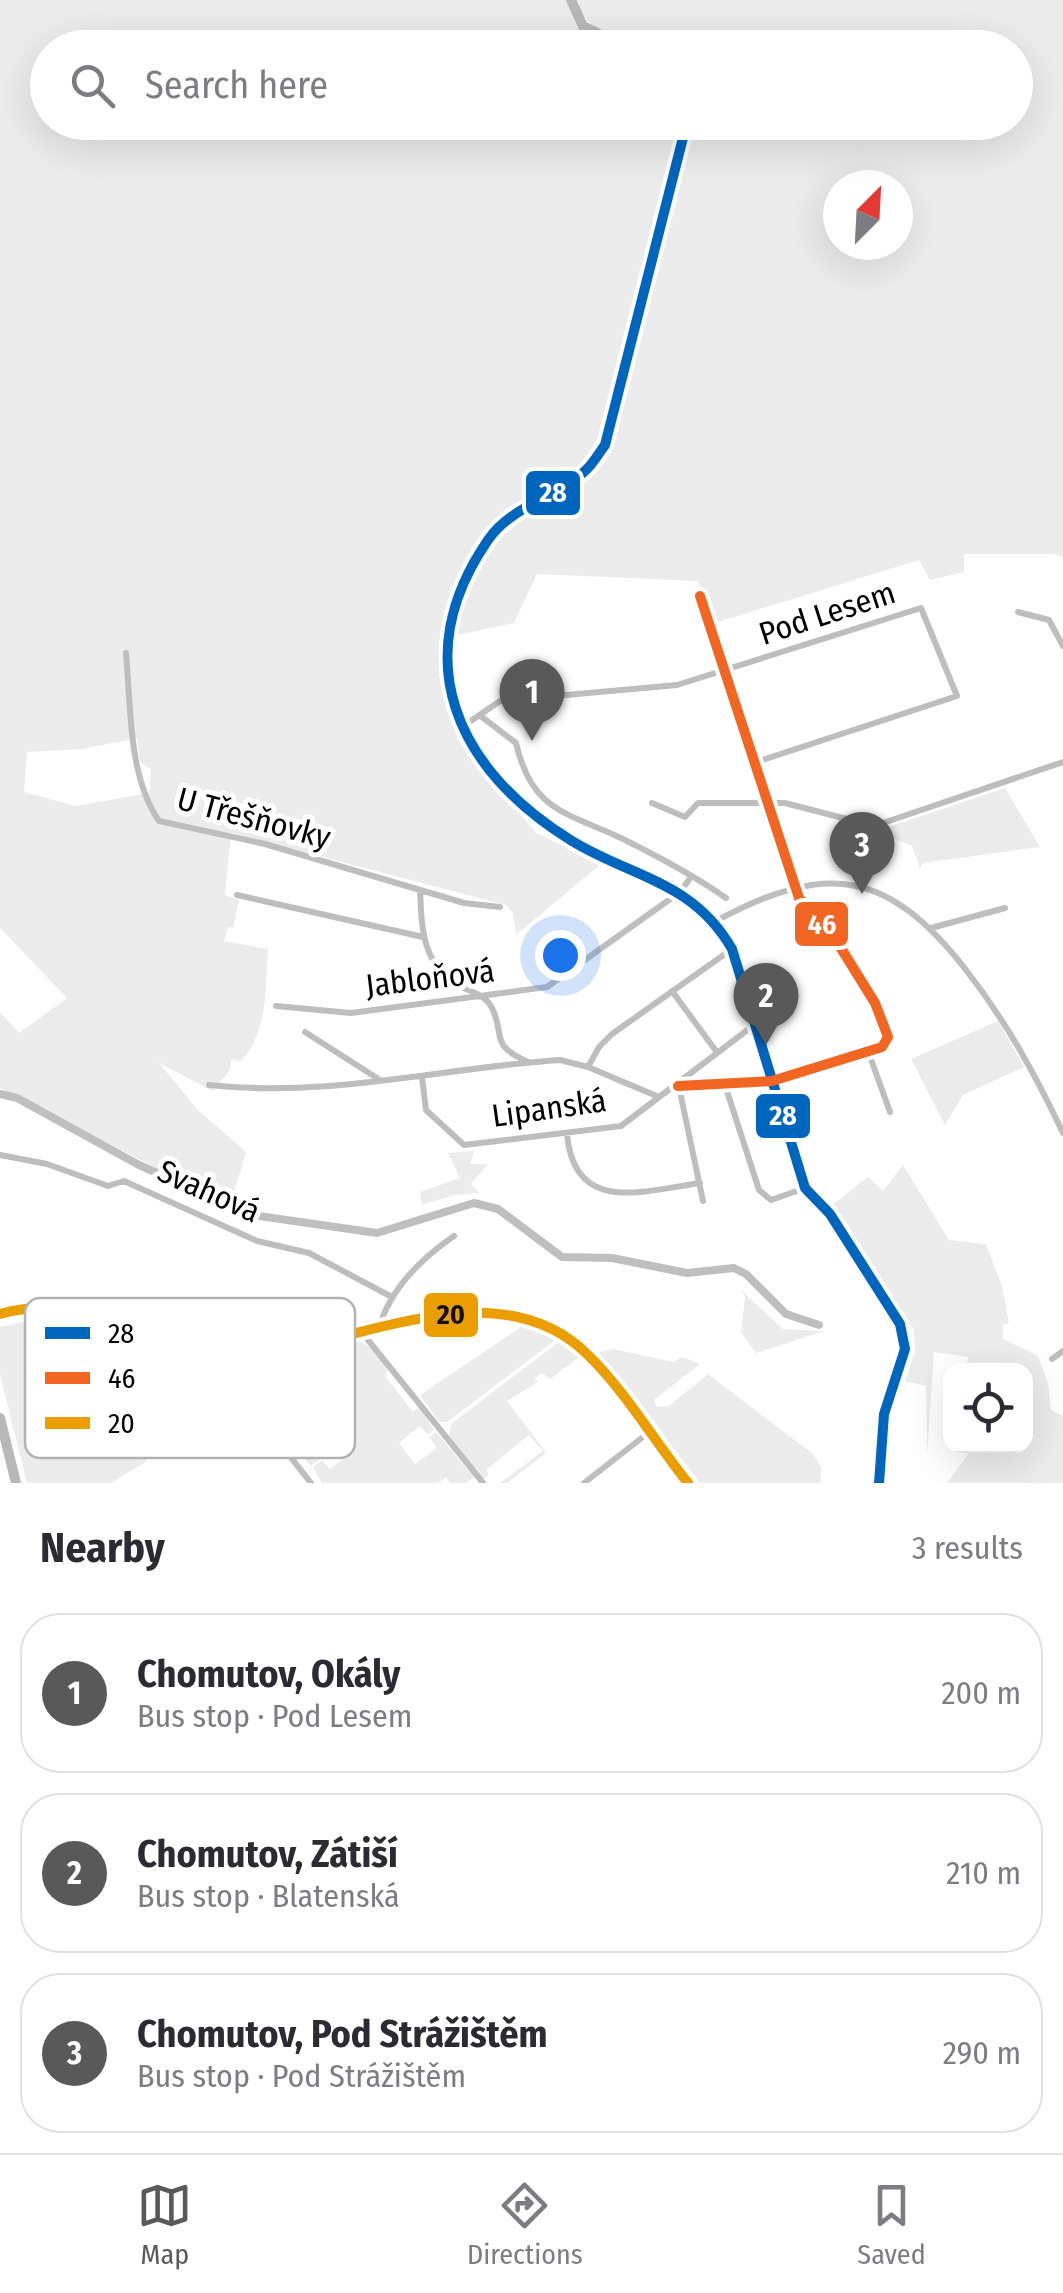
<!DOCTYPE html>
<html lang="en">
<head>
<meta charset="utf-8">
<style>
  :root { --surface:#fff; --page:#f2f2f3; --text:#2b2b33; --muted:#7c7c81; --line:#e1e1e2; --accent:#595959 }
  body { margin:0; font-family:"Fira Sans Condensed",sans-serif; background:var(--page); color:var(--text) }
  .controls { position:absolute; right:30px; bottom:30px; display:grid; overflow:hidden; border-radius:20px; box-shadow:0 10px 40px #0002 }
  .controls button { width:90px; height:90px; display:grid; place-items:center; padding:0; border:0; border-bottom:2px solid var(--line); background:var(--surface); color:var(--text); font:50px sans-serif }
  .compass { position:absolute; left:823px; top:170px; width:90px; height:90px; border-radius:50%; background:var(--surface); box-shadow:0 10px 40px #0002; rotate:24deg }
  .you { position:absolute; left:560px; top:955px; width:35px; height:35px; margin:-25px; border:8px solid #fff; border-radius:50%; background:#1a73e8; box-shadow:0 0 0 15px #1a73e833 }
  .badge { display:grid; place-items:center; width:65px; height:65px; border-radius:50%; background:var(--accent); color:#fff; font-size:32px; font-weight:700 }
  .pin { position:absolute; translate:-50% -82px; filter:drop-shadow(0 2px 5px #0008) }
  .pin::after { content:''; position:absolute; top:52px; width:35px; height:30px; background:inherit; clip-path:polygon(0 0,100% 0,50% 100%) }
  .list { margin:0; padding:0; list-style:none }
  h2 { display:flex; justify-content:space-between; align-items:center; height:130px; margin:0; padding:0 40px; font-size:42px }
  h2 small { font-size:32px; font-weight:400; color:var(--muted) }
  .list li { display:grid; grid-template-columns:65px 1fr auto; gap:30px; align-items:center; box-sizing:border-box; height:160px; margin:0 20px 20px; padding:0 20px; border:2px solid var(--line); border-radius:40px }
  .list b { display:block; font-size:38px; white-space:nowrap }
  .list p { margin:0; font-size:32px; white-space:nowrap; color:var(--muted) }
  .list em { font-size:32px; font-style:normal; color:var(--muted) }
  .icon { flex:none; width:55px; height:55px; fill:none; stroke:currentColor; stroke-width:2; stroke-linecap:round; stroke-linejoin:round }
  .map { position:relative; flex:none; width:1063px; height:1483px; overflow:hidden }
  .search { position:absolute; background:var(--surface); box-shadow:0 10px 40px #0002; left:30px; right:30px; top:30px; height:110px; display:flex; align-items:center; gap:25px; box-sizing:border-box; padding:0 35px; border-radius:55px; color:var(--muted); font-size:38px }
  .sheet { height:670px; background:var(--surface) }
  nav { display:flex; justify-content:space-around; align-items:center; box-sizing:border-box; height:140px; border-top:2px solid var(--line); background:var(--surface); font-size:28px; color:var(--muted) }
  nav a { display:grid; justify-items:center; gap:5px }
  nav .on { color:var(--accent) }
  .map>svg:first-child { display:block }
  .green { fill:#ececec; fill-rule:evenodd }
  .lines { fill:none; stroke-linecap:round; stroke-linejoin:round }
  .canal { stroke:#bfbfbf; stroke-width:8 }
  .street { stroke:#bebebe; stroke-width:6 }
  .secondary { stroke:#b8b8b8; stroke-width:10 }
  .bus-1-casing { stroke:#fff; stroke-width:18 }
  .bus-2-casing { stroke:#fff; stroke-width:18 }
  .bus-3-casing { stroke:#fff; stroke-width:18 }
  .bus-1 { stroke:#0065bd; stroke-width:10 }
  .bus-2 { stroke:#f26522; stroke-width:10 }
  .bus-3 { stroke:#eb9e00; stroke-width:10 }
  .labels { text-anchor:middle; stroke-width:10; stroke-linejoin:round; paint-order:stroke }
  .street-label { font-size:32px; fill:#000; stroke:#fff }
  .key { fill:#fff; stroke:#b2b2b2; stroke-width:2.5 }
  .key-label { font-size:28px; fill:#000 }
  .line-badge { stroke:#fff; stroke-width:4 }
  .badge-label { font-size:28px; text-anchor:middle; font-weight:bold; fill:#fff }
  .pale-badge-label { font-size:28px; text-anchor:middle; font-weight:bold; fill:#111 }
</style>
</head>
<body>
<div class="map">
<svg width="1063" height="1483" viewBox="0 0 1063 1483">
  <rect width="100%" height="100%" fill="#fff"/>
  <path class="green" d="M 0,0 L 567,0 L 581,28 L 616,47 L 48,48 L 48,122 L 683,123 L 602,443 L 584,467 L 516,508 L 488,533 L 455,595 L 439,676 L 459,742 L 536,833 L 601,864 L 516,935 L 513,913 L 506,905 L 231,833 L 225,895 L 239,900 L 233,928 L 228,927 L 224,941 L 268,949 C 265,987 269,1031 241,1061 L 231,1060 L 230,1070 L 213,1091 L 159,1063 L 198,1110 L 246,1152 L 232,1199 L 178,1179 L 0,1088 L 0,1012 L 19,1033 L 67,998 L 0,928 ZM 137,738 L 140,762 L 151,769 L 149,793 L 76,806 L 24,792 L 27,752 L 83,749 Z
    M 575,0 L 1063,0 L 1063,558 L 1055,554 L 964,554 L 964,572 L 930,580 L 919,560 L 715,623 L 698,581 L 537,574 L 514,623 L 453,636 L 462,597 L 494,538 L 520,514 L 562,490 L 609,447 L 690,123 L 1016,122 L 1016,48 L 640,47 C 606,36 591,33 575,0 ZM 838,185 L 898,185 L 898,245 L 838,245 Z
    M 1005,788 L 1040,847 L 923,863 L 920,868 L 912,846 L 876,831 Z
    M 998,1021 L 1024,1067 L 963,1095 L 945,1125 L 911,1059 Z
    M 474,1151 L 470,1164 L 488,1164 L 471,1184 L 479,1193 L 454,1195 L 422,1205 L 420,1192 L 460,1178 L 448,1153 Z
    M 903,1165 L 949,1240 L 986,1244 L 1002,1286 L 1009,1324 L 1003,1325 L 1003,1339 L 1038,1356 L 1048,1383 L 1051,1410 L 1063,1416 L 1063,1483 L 947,1483 L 974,1446 L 1026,1446 L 1026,1370 L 966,1370 L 968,1357 L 934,1352 L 927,1455 L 926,1386 L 905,1381 L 915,1352 L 914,1330 L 831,1206 L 868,1177 L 883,1191 Z
    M 739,1288 L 783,1329 L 824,1331 L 756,1353 L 741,1332 L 745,1296 Z
    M 73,1316 L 101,1321 L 128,1429 L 147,1461 L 111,1483 L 27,1483 L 0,1374 L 0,1327 L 46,1317 Z
    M 527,1323 L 558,1338 L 447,1422 L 439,1422 L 420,1395 Z
    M 355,1339 L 372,1348 L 388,1368 L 386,1377 L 413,1412 L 419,1407 L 434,1430 L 428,1435 L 420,1426 L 399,1443 L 415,1464 L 437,1448 L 429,1437 L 436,1432 L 474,1477 L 466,1483 L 450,1483 L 446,1477 L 438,1483 L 322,1483 L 313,1467 L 322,1460 L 330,1469 L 354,1451 L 340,1432 L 315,1450 L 321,1458 L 311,1466 L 286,1438 L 278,1439 L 269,1425 L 269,1359 Z
    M 560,1341 L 582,1355 L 550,1379 L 542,1373 L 535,1378 L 538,1382 L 507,1401 L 546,1453 L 507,1483 L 500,1483 L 543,1451 L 529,1435 L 486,1470 L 489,1475 L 484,1479 L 449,1439 L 451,1424 Z
    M 614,1349 L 673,1362 L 683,1357 L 700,1364 L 654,1400 L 657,1407 L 669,1406 L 708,1374 L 813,1454 L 821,1467 L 821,1483 L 700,1483 L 674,1449 L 670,1451 L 664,1443 L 667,1439 L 644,1409 L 638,1411 L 631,1403 L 635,1398 L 604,1359 L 595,1358 L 600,1352 Z"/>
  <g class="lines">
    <path class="canal" d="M 0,1094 L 17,1098 L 139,1165 L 252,1215 L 377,1233 L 474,1203 L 498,1209 L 562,1257 L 612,1258 L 687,1273 L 734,1268 L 746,1274 L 786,1314 L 819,1325"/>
    <path class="street" d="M 1018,612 L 1049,620 L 1063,646
      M 126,653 C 131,706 128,776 159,821 L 265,844 L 464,903 L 500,907
      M 482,717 L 516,743 C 532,813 568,812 625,840 C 659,857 695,876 726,898
      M 462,727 L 500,701 L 677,685 L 921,608 L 957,696 L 753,763
      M 652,803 L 685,817 L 698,803 L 785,803 L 874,826 L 1063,762
      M 420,891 C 422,930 422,965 460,986 C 471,992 486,995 492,1008 C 506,1036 488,1044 528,1062
      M 237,895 L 423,937
      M 716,921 C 827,861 888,870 966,970 C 1006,1021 1035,1074 1063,1133
      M 931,928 L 1005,908
      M 672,991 L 716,1051
      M 276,1006 L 351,1013 L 547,987 L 680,892 L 691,877
      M 305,1032 L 380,1080
      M 868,1051 L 890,1112
      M 588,1067 L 599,1047 L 612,1034 L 732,949
      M 422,1077 L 426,1110 L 464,1145 L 621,1126 L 754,1025
      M 209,1085 C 330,1098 440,1068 560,1060 L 588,1067 L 659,1097
      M 725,1085 L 759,1190 L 771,1200 L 805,1188
      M 678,1086 L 772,1081 L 882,1047 L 888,1037 L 875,1003 L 839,945 L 799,898 L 700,596
      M 679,1087 L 703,1201
      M 567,1134 C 574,1215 643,1191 700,1183
      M 0,1155 L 47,1164 L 108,1186 L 124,1181 L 257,1241 L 309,1253 L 392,1297
      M 0,1314 C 90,1290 175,1332 263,1350 L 289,1349 C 385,1330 508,1275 588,1355 C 626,1392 655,1442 688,1483
      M 127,1316 L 131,1334 L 220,1439 L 262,1406
      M 378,1331 C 389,1290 419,1260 454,1236
      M 364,1335 L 483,1483
      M 263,1350 L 266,1426 L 311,1483
      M 1052,1359 L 1063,1351
      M 584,1483 L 648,1433"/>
    <path class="secondary" d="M 571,0 L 583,26 L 628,48
      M 687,122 L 605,445 C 599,453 594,462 587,469 C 558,498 513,504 488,540 C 406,659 456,770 572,841 C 633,878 693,881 732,949 L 805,1188 L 830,1214 L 900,1324 L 905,1349 L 884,1414 L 879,1483
      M 0,1418 L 16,1483"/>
    <defs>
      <path id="bus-1" d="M 687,122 L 605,445 C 599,453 594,462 587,469 C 558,498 513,504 488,540 C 406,659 456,770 572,841 C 633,878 693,881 732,949 L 805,1188 L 830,1214 L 900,1324 L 905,1349 L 884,1414 L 879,1483"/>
      <path id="bus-2" d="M 678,1086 L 772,1081 L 882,1047 L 888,1037 L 875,1003 L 839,945 L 799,898 L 700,596"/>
      <path id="bus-3" d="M 0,1314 C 90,1290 175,1332 263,1350 L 289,1349 C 385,1330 508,1275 588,1355 C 626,1392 655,1442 688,1483"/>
    </defs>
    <use href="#bus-1" class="bus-1-casing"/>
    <use href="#bus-2" class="bus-2-casing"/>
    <use href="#bus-3" class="bus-3-casing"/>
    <use href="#bus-1" class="bus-1"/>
    <use href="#bus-2" class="bus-2"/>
    <use href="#bus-3" class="bus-3"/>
  </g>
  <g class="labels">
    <g class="street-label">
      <text transform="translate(827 613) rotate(-18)" y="11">Pod Lesem</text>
      <text transform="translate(254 818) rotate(15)" y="11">U Třešňovky</text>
      <text transform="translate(430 978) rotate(-7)" y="11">Jabloňová</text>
      <text transform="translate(549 1108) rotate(-8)" y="11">Lipanská</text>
      <text transform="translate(209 1191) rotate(24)" y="11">Svahová</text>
    </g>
  </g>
  <rect x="25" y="1298" width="330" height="160" rx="15" class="key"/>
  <rect x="45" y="1327" width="45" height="12" fill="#0065bd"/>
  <rect x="45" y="1372" width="45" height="12" fill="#f26522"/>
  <rect x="45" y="1417" width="45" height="12" fill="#eb9e00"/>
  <g class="key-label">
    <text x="108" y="1343">28</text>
    <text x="108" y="1388">46</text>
    <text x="108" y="1433">20</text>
  </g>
  <g class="line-badge">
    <rect x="524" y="469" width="58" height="48" rx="10" fill="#0065bd"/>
    <rect x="793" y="900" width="57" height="48" rx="10" fill="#f26522"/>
    <rect x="754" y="1092" width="58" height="48" rx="10" fill="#0065bd"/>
    <rect x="422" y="1291" width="58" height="48" rx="10" fill="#eb9e00"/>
  </g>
  <g class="badge-label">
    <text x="553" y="502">28</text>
    <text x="822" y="934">46</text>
    <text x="783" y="1125">28</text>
  </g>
  <g class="pale-badge-label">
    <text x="451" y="1324">20</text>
  </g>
</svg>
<div class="controls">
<button><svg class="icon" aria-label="locate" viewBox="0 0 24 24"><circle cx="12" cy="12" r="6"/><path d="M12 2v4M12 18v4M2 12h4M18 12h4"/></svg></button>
</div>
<svg class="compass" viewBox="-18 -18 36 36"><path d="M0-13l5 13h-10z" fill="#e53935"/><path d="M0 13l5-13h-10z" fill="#7c7c81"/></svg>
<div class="you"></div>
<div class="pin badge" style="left:532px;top:741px">1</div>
<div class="pin badge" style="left:766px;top:1045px">2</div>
<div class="pin badge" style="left:862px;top:894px">3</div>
<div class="search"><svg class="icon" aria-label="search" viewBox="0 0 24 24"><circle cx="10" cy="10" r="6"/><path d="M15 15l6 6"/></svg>Search here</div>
</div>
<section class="sheet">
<h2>Nearby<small>3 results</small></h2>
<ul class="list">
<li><span class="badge">1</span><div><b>Chomutov, Okály</b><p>Bus stop · Pod Lesem</p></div><em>200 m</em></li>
<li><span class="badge">2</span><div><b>Chomutov, Zátiší</b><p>Bus stop · Blatenská</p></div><em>210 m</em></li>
<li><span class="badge">3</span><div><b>Chomutov, Pod Strážištěm</b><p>Bus stop · Pod Strážištěm</p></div><em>290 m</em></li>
</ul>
</section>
<nav>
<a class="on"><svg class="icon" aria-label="map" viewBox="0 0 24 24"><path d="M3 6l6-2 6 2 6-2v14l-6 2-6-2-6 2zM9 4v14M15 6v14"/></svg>Map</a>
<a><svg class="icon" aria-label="directions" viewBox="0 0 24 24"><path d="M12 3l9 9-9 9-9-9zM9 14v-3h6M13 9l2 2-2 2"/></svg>Directions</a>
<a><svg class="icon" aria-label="saved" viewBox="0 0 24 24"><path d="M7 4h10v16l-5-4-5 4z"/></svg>Saved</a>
</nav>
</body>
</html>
